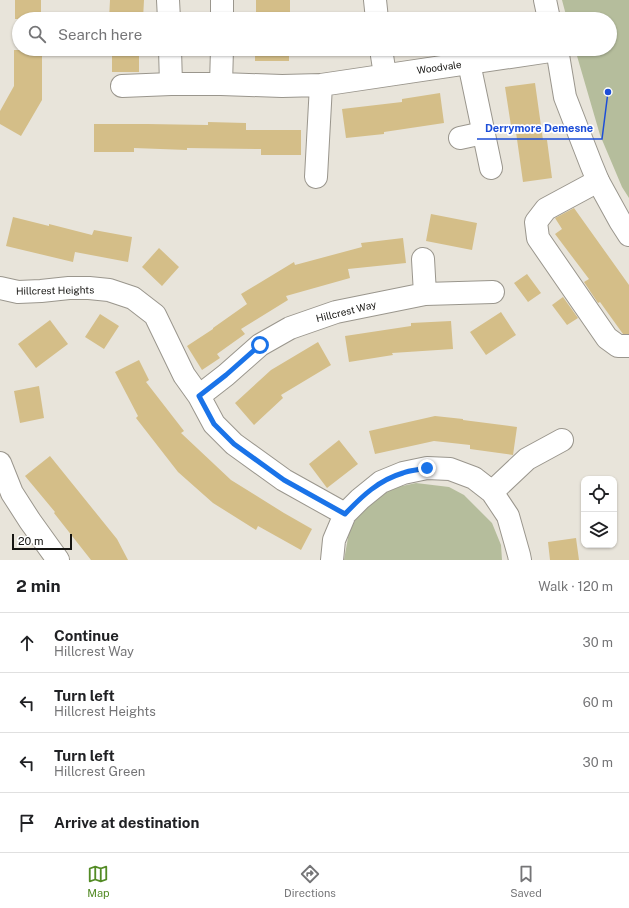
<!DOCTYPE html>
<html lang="en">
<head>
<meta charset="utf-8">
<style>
  :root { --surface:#fff; --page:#f6f6f6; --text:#202124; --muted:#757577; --line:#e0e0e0; --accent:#538b25 }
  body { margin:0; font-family:"Public Sans",sans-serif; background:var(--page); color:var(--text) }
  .controls { position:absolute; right:12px; bottom:12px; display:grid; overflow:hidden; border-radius:8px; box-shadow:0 1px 3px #0004 }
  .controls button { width:36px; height:36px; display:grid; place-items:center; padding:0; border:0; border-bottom:1px solid var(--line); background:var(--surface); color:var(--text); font:20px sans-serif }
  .scale { position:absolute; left:12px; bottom:10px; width:60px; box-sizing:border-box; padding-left:4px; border:2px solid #161512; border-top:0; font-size:11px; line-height:14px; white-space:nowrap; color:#161512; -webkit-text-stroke:3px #fff; paint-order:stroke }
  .stop { position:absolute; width:12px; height:12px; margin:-9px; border:3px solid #1a73e8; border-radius:50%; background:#fff }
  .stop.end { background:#1a73e8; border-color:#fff; box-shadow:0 1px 4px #0008 }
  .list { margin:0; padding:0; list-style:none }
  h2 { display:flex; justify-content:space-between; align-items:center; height:52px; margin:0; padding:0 16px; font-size:17px }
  h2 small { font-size:13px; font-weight:400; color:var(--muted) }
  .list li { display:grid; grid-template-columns:26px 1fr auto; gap:12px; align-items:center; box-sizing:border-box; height:60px; padding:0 16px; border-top:1px solid var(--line) }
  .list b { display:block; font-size:15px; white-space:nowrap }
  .list p { margin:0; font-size:13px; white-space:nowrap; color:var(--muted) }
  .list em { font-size:13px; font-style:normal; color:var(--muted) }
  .icon { flex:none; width:22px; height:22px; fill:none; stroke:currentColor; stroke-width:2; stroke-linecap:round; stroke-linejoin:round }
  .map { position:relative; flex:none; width:629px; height:560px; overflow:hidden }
  .search { position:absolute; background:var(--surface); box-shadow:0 1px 3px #0004; left:12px; right:12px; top:12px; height:44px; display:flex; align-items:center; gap:10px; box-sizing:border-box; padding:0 14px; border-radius:22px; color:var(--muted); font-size:15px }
  .sheet { height:292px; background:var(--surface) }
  nav { display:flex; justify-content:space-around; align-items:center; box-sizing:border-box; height:56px; border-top:1px solid var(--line); background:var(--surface); font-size:11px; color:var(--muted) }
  nav a { display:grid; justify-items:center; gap:2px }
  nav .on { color:var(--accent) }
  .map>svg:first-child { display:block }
  .green { fill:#b5bd9c }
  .building { fill:#d4be88 }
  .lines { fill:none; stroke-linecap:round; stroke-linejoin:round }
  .minor-casing { stroke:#9a968d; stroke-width:24 }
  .major-casing { stroke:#9a968d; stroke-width:24 }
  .minor { stroke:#fff; stroke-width:22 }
  .major { stroke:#fff; stroke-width:22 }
  .route { stroke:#1a73e8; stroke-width:5 }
  .labels { text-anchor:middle; stroke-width:3.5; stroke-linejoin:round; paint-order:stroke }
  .street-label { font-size:10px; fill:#161512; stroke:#fff }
  .leader { fill:none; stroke:#1d4ed8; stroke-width:1.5 }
  .callout-dot { fill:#1d4ed8; stroke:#fff; stroke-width:1.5 }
  .callout-label { font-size:11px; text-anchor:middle; font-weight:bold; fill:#1d4ed8; stroke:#fff; stroke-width:3.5; stroke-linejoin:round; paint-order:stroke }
</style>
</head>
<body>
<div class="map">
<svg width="629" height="560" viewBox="0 0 629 560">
  <rect width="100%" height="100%" fill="#e8e4da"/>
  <path class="green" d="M 562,0 L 629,0 L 629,198 L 622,187 L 600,135 L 575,49 L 610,49 L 610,19 L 567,19 Z
    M 416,483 L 449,487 L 464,495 L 492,523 L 501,545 L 502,560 L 344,560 L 349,532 L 360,511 L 384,490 Z"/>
  <path class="building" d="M 15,0 L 41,0 L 41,19 L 15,19 Z
    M 110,0 L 144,0 L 143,19 L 109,19 Z
    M 256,0 L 290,0 L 290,19 L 256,19 Z
    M 465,12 L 465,19 L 407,19 L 420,18 Z
    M 112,49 L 139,49 L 139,72 L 112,72 Z
    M 255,49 L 289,49 L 289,61 L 255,61 Z
    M 14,50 L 42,50 L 42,100 L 21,136 L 0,124 L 0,111 L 14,86 Z
    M 535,83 L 543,140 L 547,140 L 552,178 L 523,182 L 515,125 L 511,126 L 505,87 Z
    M 440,93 L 444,123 L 384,132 L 384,134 L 346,138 L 342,109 L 402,102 L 402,99 Z
    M 208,122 L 246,123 L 246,130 L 301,130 L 301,155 L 261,155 L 261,149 L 187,148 L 187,150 L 134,148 L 134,152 L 94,152 L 94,124 L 147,124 L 208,125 Z
    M 574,208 L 629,285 L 629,334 L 623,334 L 600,302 L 598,303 L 584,282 L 589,279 L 555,234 L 562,229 L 555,218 Z
    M 431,214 L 477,223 L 472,250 L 426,241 Z
    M 13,217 L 49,226 L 49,224 L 92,235 L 94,230 L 132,237 L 128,262 L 75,252 L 73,262 L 6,246 Z
    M 403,238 L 406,263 L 348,269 L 350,278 L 286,296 L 288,300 L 241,329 L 245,334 L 217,354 L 220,358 L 202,370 L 187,346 L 213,329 L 213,328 L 247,304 L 241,294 L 294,262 L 295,265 L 362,247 L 361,243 Z
    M 159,248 L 179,267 L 162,286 L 142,267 Z
    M 527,274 L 541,293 L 528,302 L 514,283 Z
    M 563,297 L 578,318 L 567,325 L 552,305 Z
    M 501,312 L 516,335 L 486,355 L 470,332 Z
    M 100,314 L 119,326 L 104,349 L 85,337 Z
    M 50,320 L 68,344 L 36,368 L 18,344 Z
    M 451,321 L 453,349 L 392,353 L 393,355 L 349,362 L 345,336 L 411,326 L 411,323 Z
    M 318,342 L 331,365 L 281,395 L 283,398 L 254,425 L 235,403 L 271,370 Z
    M 139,360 L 149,380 L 146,382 L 184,431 L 181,433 L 231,480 L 284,513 L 312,529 L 301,550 L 258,526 L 256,530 L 213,503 L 178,472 L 136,418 L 138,416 L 115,372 Z
    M 39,386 L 44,418 L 20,423 L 14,391 Z
    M 435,416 L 463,419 L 463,420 L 517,427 L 513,455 L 470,449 L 470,445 L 434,441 L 375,454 L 369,431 Z
    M 339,440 L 358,464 L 327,488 L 309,464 Z
    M 50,456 L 117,539 L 128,560 L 91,560 L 54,513 L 55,512 L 25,476 Z
    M 576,538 L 579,560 L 550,560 L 548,542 Z"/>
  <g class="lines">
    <defs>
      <path id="minor" d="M 168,0 L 169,19
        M 375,0 L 377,19
        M 222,19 L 222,0
        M 170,49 L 171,84
        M 381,49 L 385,75
        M 469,63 L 491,168
        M 221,84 L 222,49
        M 122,86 L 171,84 L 221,84 L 282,86 L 321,85 L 557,50
        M 460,138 L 483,133
        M 316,177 L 321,85
        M 598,181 L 546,209 L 536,222 L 538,238 L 607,338 L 618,346 L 629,346
        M 423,259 L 425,294
        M 0,288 L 18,292 L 41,291 L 69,288 L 89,288 L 109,290 L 133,298 L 155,315 L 184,375 L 199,396 L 214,424 L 234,444 L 284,480 L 345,514
        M 199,396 L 226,375 L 260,345 L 290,328 L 336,312 L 425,294 L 493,292
        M 0,463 L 12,493 L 30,521 L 58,560
        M 492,492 L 527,459 L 562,440
        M 332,560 L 334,540 L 345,514 L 360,499 L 381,482 L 403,473 L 427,468 L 450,469 L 474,478 L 492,492 L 508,516 L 519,555 L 520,560"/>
      <path id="major" d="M 545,0 L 549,19
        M 557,49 L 565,97 L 591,164 L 598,181 L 620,221 L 629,235"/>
    </defs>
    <use href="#minor" class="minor-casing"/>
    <use href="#major" class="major-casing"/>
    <use href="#minor" class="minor"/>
    <use href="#major" class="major"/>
  </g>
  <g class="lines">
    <path class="route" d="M 260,345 L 226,375 L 199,396 L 214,424 L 234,444 L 284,480 L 345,514 C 362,496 379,480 403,473 C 410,470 419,470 427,468"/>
  </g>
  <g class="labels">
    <g class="street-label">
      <text transform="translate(439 67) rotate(-8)" y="4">Woodvale</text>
      <text transform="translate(55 290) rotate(-1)" y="4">Hillcrest Heights</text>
      <text transform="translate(346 311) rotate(-14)" y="4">Hillcrest Way</text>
    </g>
  </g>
  <path class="leader" d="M608 92L602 139H477"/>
  <circle class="callout-dot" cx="608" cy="92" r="4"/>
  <g class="callout-label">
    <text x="539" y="132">Derrymore Demesne</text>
  </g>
</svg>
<div class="controls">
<button><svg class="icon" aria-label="locate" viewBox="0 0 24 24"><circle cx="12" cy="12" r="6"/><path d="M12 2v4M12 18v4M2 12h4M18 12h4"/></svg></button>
<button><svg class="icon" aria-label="layers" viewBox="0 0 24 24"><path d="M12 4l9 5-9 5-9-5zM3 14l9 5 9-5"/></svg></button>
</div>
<div class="scale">20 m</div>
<div class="stop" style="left:260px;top:345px"></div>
<div class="stop end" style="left:427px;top:468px"></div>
<div class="search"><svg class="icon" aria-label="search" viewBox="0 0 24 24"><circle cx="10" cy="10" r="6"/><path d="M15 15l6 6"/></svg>Search here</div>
</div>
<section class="sheet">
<h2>2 min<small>Walk · 120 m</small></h2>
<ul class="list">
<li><svg class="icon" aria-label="ahead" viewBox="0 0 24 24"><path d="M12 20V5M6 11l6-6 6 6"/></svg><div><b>Continue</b><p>Hillcrest Way</p></div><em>30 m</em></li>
<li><svg class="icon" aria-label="left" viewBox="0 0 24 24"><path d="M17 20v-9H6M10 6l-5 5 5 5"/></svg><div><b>Turn left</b><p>Hillcrest Heights</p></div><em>60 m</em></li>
<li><svg class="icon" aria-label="left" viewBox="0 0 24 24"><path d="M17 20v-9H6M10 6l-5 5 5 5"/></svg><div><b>Turn left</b><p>Hillcrest Green</p></div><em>30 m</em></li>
<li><svg class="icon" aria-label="arrive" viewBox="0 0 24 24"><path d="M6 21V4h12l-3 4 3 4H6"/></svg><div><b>Arrive at destination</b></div></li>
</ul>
</section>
<nav>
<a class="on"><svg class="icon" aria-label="map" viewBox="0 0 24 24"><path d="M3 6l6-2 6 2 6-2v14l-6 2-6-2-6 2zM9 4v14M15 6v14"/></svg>Map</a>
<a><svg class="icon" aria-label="directions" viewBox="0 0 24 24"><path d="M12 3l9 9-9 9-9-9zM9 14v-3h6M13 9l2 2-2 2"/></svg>Directions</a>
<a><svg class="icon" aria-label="saved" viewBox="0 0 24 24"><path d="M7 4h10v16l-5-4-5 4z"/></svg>Saved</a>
</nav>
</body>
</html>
